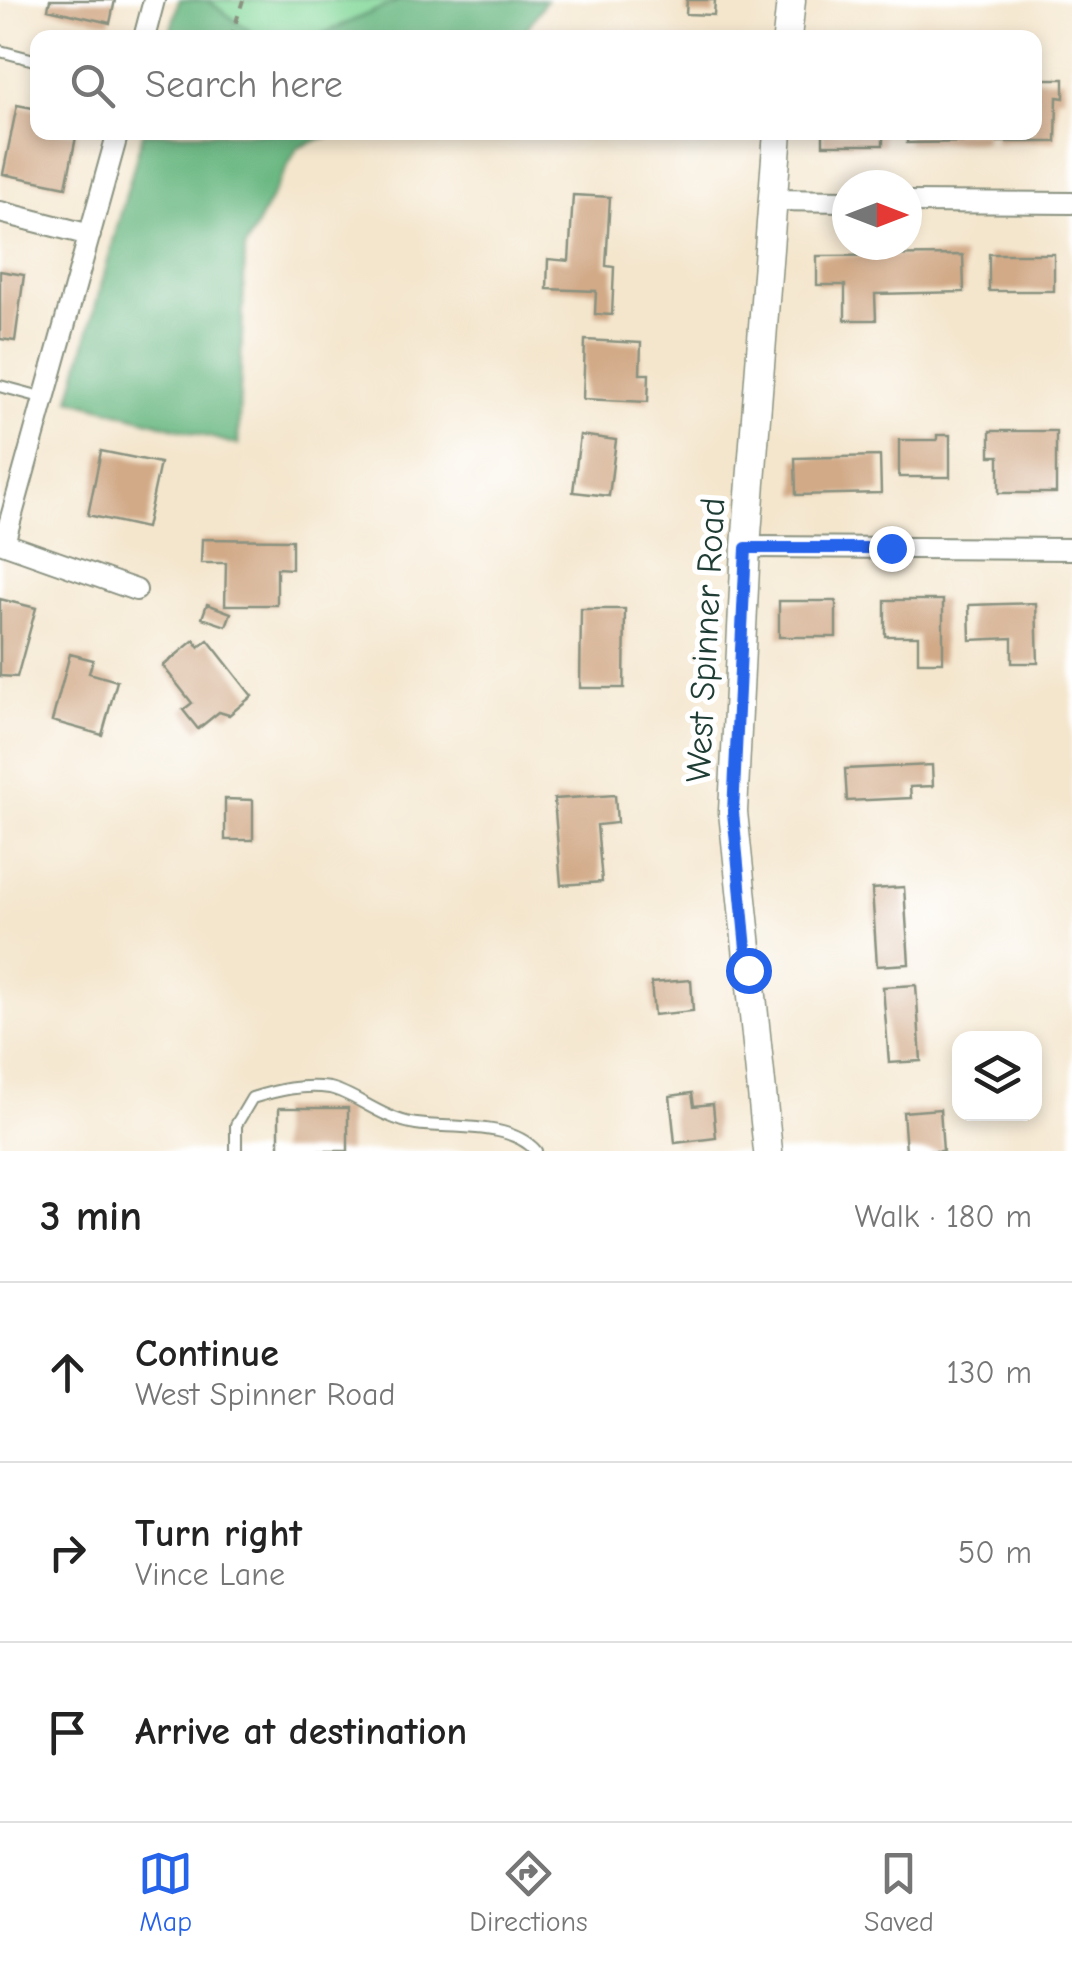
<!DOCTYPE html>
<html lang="en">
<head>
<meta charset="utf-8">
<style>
  :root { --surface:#fff; --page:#f6f6f6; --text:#222; --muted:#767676; --line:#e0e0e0; --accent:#2563eb }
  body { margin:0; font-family:"Comic Neue",sans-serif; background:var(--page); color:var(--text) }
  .controls { position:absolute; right:30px; bottom:30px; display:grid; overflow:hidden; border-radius:20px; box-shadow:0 5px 15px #0003 }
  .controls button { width:90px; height:90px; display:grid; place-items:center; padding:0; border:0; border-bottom:2px solid var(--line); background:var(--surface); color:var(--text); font:50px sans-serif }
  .compass { position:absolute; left:832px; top:170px; width:90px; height:90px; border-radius:50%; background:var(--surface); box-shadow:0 5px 15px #0003; rotate:90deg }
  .stop { position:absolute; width:30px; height:30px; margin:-22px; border:8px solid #2563eb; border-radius:50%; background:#fff }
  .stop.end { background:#2563eb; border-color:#fff; box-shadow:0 2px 10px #0008 }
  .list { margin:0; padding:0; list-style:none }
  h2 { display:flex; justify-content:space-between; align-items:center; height:130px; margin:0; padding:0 40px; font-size:42px }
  h2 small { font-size:32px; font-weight:400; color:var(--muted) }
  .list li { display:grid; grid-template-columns:65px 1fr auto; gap:30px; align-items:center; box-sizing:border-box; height:180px; padding:0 40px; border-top:2px solid var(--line) }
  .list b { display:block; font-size:38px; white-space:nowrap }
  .list p { margin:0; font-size:32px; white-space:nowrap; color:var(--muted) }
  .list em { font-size:32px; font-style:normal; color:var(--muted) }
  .icon { flex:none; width:55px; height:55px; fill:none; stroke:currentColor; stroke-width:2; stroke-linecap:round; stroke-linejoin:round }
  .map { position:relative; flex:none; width:1072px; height:1151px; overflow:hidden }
  .search { position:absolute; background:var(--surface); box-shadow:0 5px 15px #0003; left:30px; right:30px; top:30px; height:110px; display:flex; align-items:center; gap:25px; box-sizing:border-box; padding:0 35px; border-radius:20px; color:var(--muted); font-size:38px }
  .sheet { height:670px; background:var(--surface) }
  nav { display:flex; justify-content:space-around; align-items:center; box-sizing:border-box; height:140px; border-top:2px solid var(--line); background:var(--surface); font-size:28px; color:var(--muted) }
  nav a { display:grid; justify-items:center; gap:5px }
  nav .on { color:var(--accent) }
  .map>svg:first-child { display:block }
  .green { fill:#84d89a; stroke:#528a67; stroke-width:2.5 }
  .forest { fill:#6bb882; stroke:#457a5b; stroke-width:2.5 }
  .building { fill:#d2aa88 }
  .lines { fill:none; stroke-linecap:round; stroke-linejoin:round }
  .lane-casing { stroke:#8a9280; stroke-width:14 }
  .street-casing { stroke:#8a9280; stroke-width:24 }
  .secondary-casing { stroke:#8a9280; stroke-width:31 }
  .path { stroke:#8a9280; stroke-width:4; stroke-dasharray:8 8; stroke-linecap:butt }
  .lane { stroke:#fff; stroke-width:10 }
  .street { stroke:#fff; stroke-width:20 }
  .secondary { stroke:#fff; stroke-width:28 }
  .route { stroke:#2563eb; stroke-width:12 }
  .labels { text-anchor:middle; stroke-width:10; stroke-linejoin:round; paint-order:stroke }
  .street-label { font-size:35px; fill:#1f3d34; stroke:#fff }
</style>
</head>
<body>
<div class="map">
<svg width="1072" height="1151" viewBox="0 0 1072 1151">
  <rect width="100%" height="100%" fill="#fff"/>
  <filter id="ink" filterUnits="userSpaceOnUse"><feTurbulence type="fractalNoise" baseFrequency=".01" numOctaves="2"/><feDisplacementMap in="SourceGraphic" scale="20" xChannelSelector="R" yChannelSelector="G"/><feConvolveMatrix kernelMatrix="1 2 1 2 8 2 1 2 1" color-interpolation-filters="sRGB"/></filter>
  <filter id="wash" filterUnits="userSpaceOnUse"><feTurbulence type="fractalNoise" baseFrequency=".0048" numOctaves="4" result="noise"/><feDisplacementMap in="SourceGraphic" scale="40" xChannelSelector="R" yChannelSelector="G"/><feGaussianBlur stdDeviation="2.25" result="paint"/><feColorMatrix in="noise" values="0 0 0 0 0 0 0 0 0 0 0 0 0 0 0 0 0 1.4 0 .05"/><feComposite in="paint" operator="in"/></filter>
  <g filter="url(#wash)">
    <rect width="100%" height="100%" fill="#f4e6cd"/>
    <path class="green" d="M 207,0 L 400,0 L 315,38 L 258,37 Z"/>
    <path class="forest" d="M 179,0 L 207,0 L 258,37 L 169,37 Z
      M 400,0 L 546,0 L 521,37 L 315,37 Z
      M 143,133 L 336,133 L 297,148 L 245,248 L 238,445 L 70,399 Z"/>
    <g id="blocks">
      <path class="building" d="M 50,0 L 115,0 L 110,23 L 48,9 Z
        M 687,0 L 715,0 L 714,15 L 686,14 Z
        M 1034,79 L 1064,79 L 1064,98 L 1057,97 L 1056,142 L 995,142 L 995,132 L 1034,132 Z
        M 17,105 L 38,109 L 38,132 L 77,132 L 66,187 L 3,174 Z
        M 823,132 L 883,132 L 883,145 L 823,145 Z
        M 907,132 L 985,132 L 985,142 L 907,143 Z
        M 573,195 L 610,197 L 606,266 L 614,267 L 612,315 L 595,314 L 596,291 L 547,289 L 548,259 L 569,261 Z
        M 989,254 L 1054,254 L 1054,291 L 989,291 Z
        M 963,255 L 964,292 L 875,294 L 876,320 L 845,320 L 845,285 L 817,285 L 817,256 Z
        M 0,271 L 24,275 L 15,341 L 0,339 Z
        M 585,340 L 641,343 L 640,374 L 649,374 L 648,402 L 583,399 Z
        M 990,431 L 1056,431 L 1056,493 L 999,493 L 999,456 L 990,456 Z
        M 580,435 L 616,440 L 609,496 L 573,492 Z
        M 937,435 L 950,435 L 950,477 L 899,477 L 899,440 L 937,440 Z
        M 101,451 L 160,463 L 146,528 L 88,515 Z
        M 880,456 L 881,493 L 796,495 L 795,458 Z
        M 202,539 L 292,540 L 292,569 L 277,568 L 277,605 L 225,605 L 226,563 L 201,563 Z
        M 0,599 L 36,608 L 17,677 L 0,676 Z
        M 885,600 L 943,600 L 943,662 L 918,662 L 918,636 L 885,636 Z
        M 779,601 L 836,601 L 836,637 L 779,637 Z
        M 1036,603 L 1038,663 L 1012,663 L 1012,638 L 970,640 L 969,605 Z
        M 207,604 L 231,613 L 226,626 L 202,618 Z
        M 581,609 L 625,609 L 624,688 L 580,688 Z
        M 194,640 L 199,647 L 208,640 L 252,696 L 229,715 L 219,712 L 198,729 L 183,710 L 192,703 L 163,666 Z
        M 70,654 L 93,660 L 89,673 L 117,681 L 102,735 L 52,721 Z
        M 932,765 L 933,786 L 910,787 L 911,798 L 847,801 L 845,769 Z
        M 615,795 L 617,823 L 597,825 L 602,882 L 561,885 L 554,799 Z
        M 225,799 L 253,800 L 253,840 L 225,840 Z
        M 904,887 L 909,964 L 877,966 L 872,889 Z
        M 691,980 L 693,1011 L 654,1015 L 651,983 Z
        M 916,985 L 921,1061 L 889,1063 L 883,987 Z
        M 692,1093 L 694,1106 L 713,1104 L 716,1138 L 675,1143 L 670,1096 Z
        M 279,1108 L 348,1108 L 348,1151 L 279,1151 Z
        M 940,1109 L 943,1151 L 906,1151 L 903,1112 Z"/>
    </g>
  </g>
  <g filter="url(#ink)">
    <use href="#blocks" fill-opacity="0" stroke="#8a9280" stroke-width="2.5"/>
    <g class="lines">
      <defs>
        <path id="lane" d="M 0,51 L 38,61
          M 0,386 L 45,398
          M 236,1151 L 236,1125 L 252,1098 C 278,1090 302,1084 330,1088 C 354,1093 382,1119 416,1124 C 452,1129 510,1121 536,1151"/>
        <path id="street" d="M 144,38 L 154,0
          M 772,200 L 847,201
          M 907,202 L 1072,203
          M 0,212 L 90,235
          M 0,542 L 136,590
          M 4,543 L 118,132
          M 746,547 L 1072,549"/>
        <path id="secondary" d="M 787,38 L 791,0
          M 768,1151 L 733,812 L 746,547 L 778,132"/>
      </defs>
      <use href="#lane" class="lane-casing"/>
      <use href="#street" class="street-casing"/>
      <use href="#secondary" class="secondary-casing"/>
      <path class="path" d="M 231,38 L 243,0"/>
      <use href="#lane" class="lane"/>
      <use href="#street" class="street"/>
      <use href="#secondary" class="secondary"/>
    </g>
  </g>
  <g class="lines" filter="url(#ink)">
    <path class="route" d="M 748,970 L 733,812 L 746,548 L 891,548"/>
  </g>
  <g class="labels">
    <g class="street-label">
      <text transform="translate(705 640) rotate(-87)" y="12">West Spinner Road</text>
    </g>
  </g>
</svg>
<div class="controls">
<button><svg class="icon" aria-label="layers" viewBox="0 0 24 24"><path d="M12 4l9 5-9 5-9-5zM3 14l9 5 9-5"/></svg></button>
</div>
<svg class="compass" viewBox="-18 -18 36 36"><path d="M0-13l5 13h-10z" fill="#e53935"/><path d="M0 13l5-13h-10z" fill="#767676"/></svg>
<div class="stop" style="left:748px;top:970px"></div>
<div class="stop end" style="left:891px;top:548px"></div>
<div class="search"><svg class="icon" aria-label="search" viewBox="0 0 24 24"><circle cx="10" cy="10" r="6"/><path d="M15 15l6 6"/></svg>Search here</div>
</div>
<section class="sheet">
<h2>3 min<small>Walk · 180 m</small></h2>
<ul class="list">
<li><svg class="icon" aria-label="ahead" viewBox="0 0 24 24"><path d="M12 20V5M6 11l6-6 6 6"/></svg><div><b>Continue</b><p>West Spinner Road</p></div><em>130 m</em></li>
<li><svg class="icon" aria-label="right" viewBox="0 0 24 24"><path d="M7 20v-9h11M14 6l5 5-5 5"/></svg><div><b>Turn right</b><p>Vince Lane</p></div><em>50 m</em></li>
<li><svg class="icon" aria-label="arrive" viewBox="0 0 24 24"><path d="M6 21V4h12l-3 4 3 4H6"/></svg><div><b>Arrive at destination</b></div></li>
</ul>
</section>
<nav>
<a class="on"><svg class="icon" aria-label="map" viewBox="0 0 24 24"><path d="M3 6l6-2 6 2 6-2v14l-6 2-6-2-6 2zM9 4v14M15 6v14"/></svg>Map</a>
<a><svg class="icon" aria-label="directions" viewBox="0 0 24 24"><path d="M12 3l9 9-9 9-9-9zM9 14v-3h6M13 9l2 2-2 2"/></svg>Directions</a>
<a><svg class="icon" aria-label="saved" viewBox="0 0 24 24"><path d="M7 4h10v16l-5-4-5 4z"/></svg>Saved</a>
</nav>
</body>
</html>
